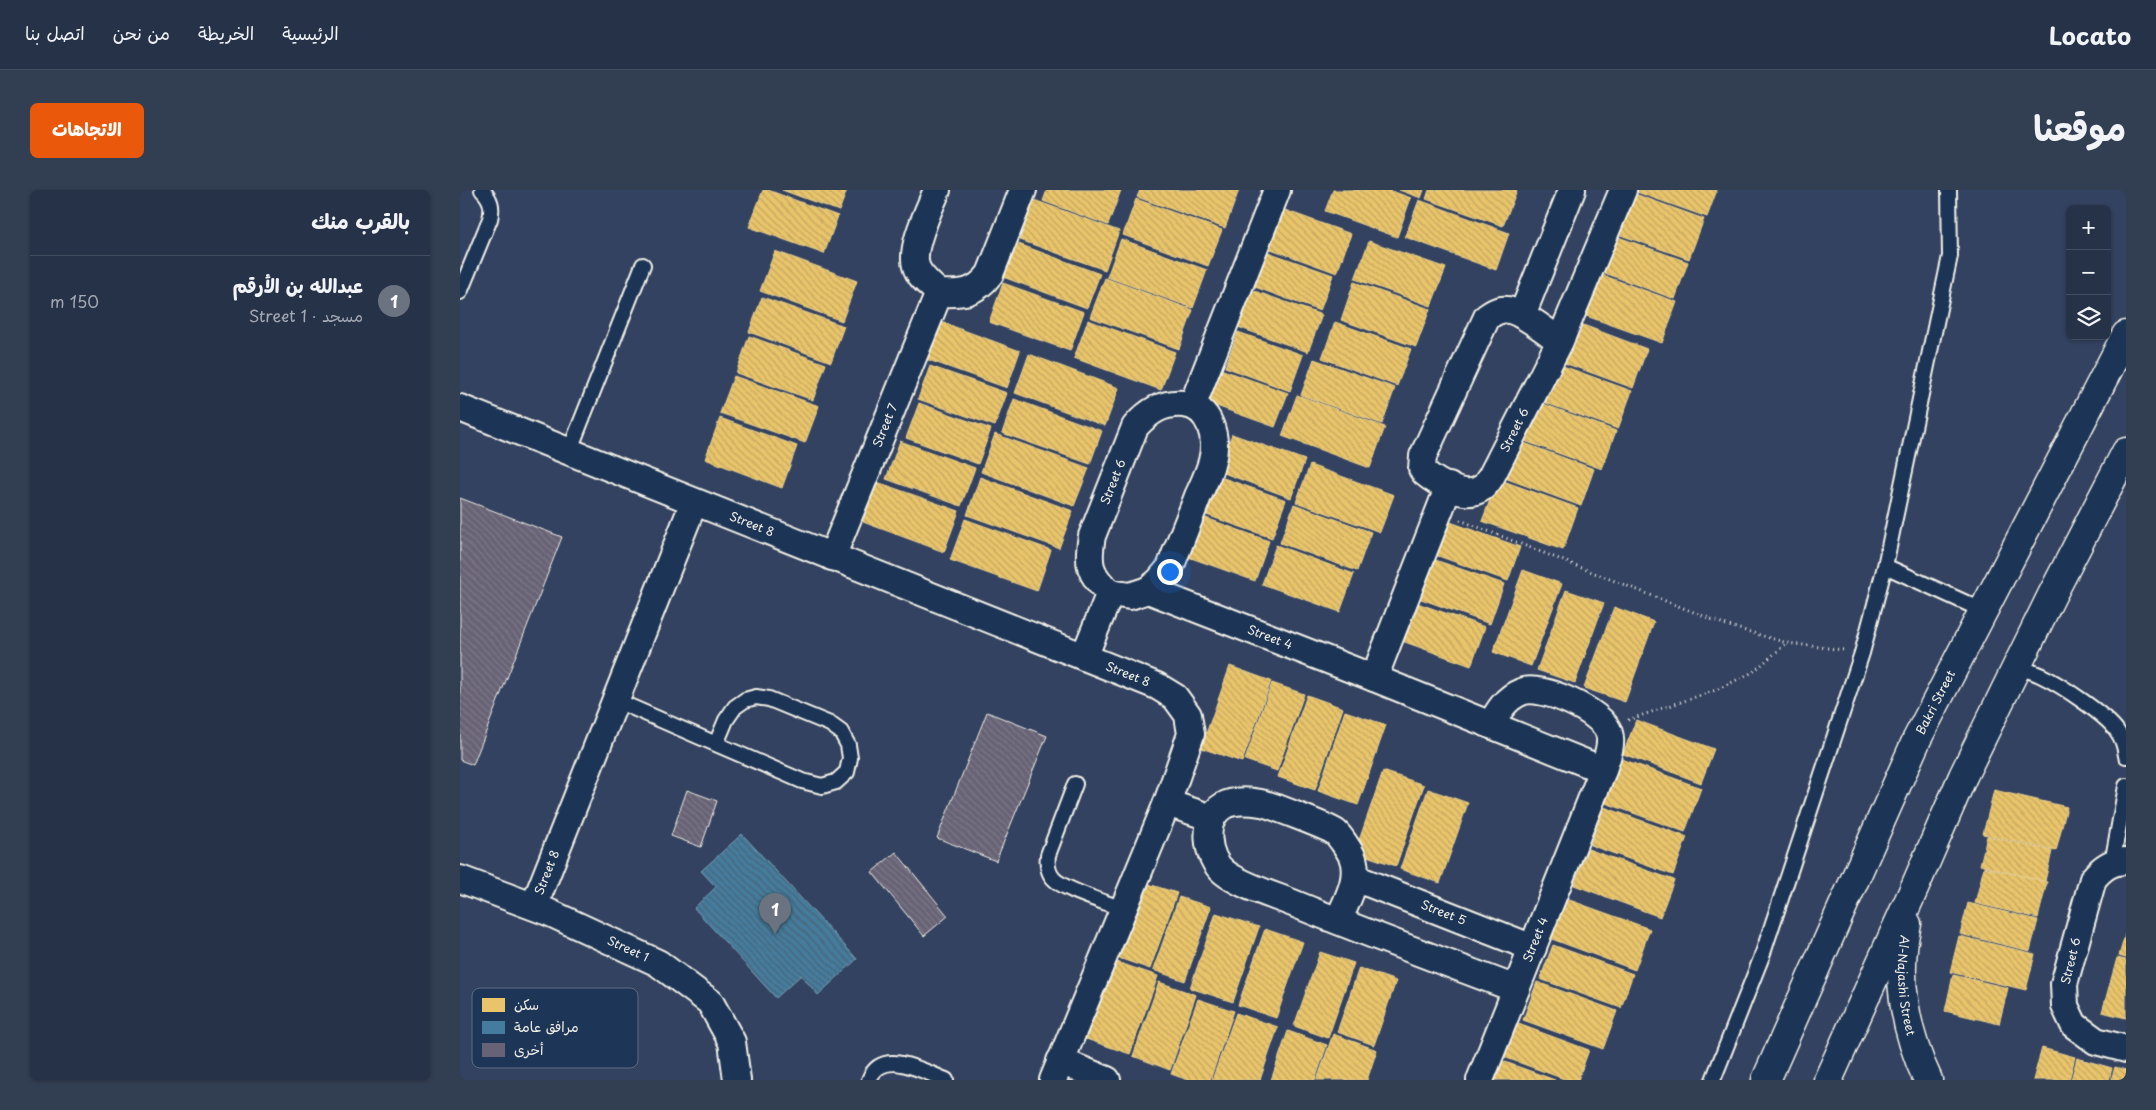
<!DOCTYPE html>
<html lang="ar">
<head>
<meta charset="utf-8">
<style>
  :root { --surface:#263248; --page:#323e52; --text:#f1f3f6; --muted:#a4aab4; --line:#424d60; --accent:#ea580c }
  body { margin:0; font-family:"Playpen Sans","Playpen Sans Arabic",sans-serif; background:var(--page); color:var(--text); direction:rtl }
  .controls { position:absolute; right:15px; top:15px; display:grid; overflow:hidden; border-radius:8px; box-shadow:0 1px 4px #0004 }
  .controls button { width:45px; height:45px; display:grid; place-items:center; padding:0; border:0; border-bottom:1px solid var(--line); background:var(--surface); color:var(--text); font:25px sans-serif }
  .you { position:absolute; left:709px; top:381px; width:18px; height:18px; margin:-12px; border:4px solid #fff; border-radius:50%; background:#1a73e8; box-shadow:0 0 0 8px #1a73e833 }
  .badge { display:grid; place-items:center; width:32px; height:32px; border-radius:50%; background:var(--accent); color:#fff; font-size:16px; font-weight:700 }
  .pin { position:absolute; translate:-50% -41px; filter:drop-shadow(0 1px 2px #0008) }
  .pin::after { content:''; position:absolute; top:26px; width:18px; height:15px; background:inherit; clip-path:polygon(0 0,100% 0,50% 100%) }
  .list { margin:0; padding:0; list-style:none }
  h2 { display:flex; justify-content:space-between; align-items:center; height:65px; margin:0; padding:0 20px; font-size:21px }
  h2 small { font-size:16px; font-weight:400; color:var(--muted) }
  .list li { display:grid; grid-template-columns:32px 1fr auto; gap:15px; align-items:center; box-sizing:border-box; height:90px; padding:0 20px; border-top:1px solid var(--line) }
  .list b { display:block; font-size:19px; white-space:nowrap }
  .list p { margin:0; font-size:16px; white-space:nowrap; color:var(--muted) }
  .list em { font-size:16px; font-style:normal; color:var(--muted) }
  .icon { flex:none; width:28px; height:28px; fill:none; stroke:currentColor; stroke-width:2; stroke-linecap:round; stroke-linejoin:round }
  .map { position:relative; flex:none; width:1666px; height:890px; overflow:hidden; direction:ltr; border-radius:8px }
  header { display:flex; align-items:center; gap:30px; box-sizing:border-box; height:70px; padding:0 25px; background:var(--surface); border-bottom:1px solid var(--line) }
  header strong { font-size:24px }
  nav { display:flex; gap:28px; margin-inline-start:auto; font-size:18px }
  .intro { display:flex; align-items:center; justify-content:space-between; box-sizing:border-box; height:120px; padding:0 30px }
  h1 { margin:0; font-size:35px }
  .button { padding:12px 22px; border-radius:8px; background:var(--accent); color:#fff; font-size:18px; font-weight:700 }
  main { display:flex; gap:30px; padding:0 30px }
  aside { flex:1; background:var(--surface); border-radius:8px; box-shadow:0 1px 4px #0004 }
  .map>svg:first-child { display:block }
  .homes { fill:url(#homes-back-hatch); stroke:#ecd290 }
  .public { fill:url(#public-back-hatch); stroke:#7a9eb4 }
  .building { fill:url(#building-back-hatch); stroke:#f4f1e8 }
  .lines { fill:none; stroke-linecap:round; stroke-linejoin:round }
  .service-casing { stroke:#f4f1e8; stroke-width:18 }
  .minor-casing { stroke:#f4f1e8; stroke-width:30 }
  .secondary-casing { stroke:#f4f1e8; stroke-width:31 }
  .path { stroke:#f4f1e8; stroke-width:3; stroke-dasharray:1 4; stroke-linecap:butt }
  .service { stroke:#1d3557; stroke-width:14 }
  .minor { stroke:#1d3557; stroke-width:26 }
  .secondary { stroke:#1d3557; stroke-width:28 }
  .labels { text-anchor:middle; stroke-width:5; stroke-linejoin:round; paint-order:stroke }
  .street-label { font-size:12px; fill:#f4f1e8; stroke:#1d3557 }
  .key { fill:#1d3557; stroke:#5e6d82; stroke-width:1 }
  .key-label { font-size:14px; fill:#f4f1e8 }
</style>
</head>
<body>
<header>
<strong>Locato</strong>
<nav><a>الرئيسية</a><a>الخريطة</a><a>من نحن</a><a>اتصل بنا</a></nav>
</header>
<div class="intro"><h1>موقعنا</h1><a class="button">الاتجاهات</a></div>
<main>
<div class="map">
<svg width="1666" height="890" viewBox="0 0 1666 890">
  <defs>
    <pattern id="homes-back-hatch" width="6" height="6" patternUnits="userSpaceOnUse" patternTransform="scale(1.25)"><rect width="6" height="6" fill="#e9c46a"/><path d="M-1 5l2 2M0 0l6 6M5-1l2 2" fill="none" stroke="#c1a561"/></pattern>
    <pattern id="public-back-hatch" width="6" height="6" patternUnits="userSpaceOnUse" patternTransform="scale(1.25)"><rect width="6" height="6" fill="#457b9d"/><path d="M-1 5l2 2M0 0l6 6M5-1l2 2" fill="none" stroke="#476476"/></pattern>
    <pattern id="building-back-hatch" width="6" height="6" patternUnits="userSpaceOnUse" patternTransform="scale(1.25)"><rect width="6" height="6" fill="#676275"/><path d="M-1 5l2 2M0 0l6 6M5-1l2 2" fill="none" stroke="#7d7989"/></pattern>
  </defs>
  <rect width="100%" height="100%" fill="#334260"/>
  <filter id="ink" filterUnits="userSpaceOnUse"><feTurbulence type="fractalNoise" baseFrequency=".02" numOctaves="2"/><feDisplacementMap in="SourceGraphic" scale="10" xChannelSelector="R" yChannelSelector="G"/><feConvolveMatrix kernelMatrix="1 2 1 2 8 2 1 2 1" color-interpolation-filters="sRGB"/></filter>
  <g filter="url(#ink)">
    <path class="homes" d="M 303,0 L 308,0 L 378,26 L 364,64 L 289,37 Z
      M 322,0 L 387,0 L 379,21 Z
      M 587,0 L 661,0 L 648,35 L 583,11 Z
      M 680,0 L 779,0 L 765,38 L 677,7 Z
      M 873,0 L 929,0 L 951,8 L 937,47 L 865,21 Z
      M 939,0 L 964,0 L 961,8 Z
      M 969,0 L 1057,0 L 1043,36 L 966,9 Z
      M 1164,0 L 1244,29 L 1229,69 L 1149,41 Z
      M 1171,0 L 1257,0 L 1247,27 Z
      M 676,9 L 762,40 L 748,76 L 663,45 Z
      M 574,10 L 659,41 L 645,80 L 560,50 Z
      M 959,10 L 1049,43 L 1036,80 L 945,47 Z
      M 822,19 L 891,44 L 877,83 L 808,58 Z
      M 1147,43 L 1228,72 L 1215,109 L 1134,79 Z
      M 661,49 L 747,80 L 733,118 L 647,87 Z
      M 909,51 L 986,78 L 971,116 L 895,89 Z
      M 556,53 L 640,84 L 627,118 L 543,87 Z
      M 315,61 L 397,91 L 382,131 L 300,101 Z
      M 808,62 L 873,85 L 860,121 L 795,97 Z
      M 1131,81 L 1217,112 L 1202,153 L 1115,122 Z
      M 645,88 L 733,120 L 719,159 L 630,127 Z
      M 894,92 L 970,119 L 956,157 L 881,130 Z
      M 543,93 L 624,122 L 610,161 L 529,132 Z
      M 792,100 L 862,125 L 848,162 L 778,137 Z
      M 302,107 L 384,136 L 371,172 L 289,142 Z
      M 476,130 L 560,161 L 547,198 L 463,168 Z
      M 628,130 L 715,162 L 701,200 L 614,168 Z
      M 1110,130 L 1187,159 L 1173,198 L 1096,170 Z
      M 875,132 L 951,159 L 937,196 L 862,168 Z
      M 778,142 L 843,165 L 830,201 L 765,177 Z
      M 289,146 L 366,174 L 353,210 L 276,183 Z
      M 569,164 L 659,198 L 645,236 L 555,203 Z
      M 854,169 L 935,198 L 922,234 L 841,205 Z
      M 1092,172 L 1172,201 L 1158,239 L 1078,210 Z
      M 470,176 L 547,203 L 535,236 L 458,209 Z
      M 760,179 L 828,203 L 815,237 L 748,213 Z
      M 274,186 L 359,216 L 345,253 L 260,223 Z
      M 837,205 L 925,237 L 910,278 L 822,246 Z
      M 554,209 L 642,241 L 630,274 L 542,243 Z
      M 1073,210 L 1156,241 L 1142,279 L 1059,249 Z
      M 459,213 L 531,239 L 518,274 L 446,248 Z
      M 260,228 L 337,256 L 322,298 L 245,269 Z
      M 535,244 L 629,278 L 614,316 L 521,282 Z
      M 772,244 L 845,270 L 831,308 L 758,281 Z
      M 1056,250 L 1134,279 L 1121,316 L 1042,287 Z
      M 440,251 L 515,278 L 501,316 L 426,289 Z
      M 850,275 L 934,305 L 920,342 L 836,312 Z
      M 752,284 L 826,310 L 812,348 L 738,322 Z
      M 520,287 L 613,321 L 599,358 L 507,325 Z
      M 1038,289 L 1118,318 L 1103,360 L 1022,331 Z
      M 417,292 L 499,321 L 484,362 L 403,332 Z
      M 834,314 L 911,342 L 897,381 L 820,353 Z
      M 735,324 L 809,351 L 795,391 L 720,364 Z
      M 979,328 L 1060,357 L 1048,391 L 967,362 Z
      M 505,329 L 591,360 L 577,401 L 490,370 Z
      M 816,355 L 894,384 L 880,422 L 802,394 Z
      M 964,366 L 1044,394 L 1030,434 L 950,405 Z
      M 1063,380 L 1102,394 L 1071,476 L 1033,462 Z
      M 1106,400 L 1144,413 L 1115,493 L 1077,480 Z
      M 946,409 L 1025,437 L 1011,476 L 931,447 Z
      M 1154,417 L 1194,432 L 1165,512 L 1124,498 Z
      M 770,476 L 811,491 L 782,572 L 741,558 Z
      M 812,493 L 844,504 L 817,581 L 785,570 Z
      M 847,505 L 883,518 L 855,600 L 818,587 Z
      M 885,521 L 926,535 L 898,615 L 858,601 Z
      M 1176,530 L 1254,559 L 1241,593 L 1163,564 Z
      M 1159,568 L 1241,598 L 1225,642 L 1143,612 Z
      M 923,581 L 964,595 L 936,676 L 895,662 Z
      M 968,599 L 1008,613 L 980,693 L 940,679 Z
      M 1534,600 L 1607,617 L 1596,661 L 1523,644 Z
      M 1144,617 L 1227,647 L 1213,685 L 1130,655 Z
      M 1527,646 L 1592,661 L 1585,691 L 1520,675 Z
      M 1128,659 L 1214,690 L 1200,727 L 1114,695 Z
      M 1524,677 L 1587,692 L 1578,728 L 1515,713 Z
      M 679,691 L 717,703 L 690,779 L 653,766 Z
      M 719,707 L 751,717 L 725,791 L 693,780 Z
      M 1104,708 L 1190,739 L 1175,780 L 1089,748 Z
      M 1508,713 L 1578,730 L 1570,761 L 1500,744 Z
      M 756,723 L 799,737 L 773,812 L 730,798 Z
      M 805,739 L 843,752 L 816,828 L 778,815 Z
      M 1666,741 L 1666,768 L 1659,766 Z
      M 1499,746 L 1575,764 L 1566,800 L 1490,782 Z
      M 1093,755 L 1173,784 L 1161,818 L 1080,789 Z
      M 860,762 L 894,773 L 868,848 L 834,836 Z
      M 1657,768 L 1666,770 L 1666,828 L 1642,822 Z
      M 654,771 L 698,786 L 670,864 L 626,849 Z
      M 899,778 L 936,791 L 914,855 L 877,842 Z
      M 1493,785 L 1548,798 L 1539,834 L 1485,821 Z
      M 699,792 L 736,805 L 710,880 L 673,866 Z
      M 1077,792 L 1157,821 L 1143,859 L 1063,830 Z
      M 738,809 L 774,821 L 750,890 L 728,890 L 711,884 Z
      M 776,823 L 818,837 L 800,890 L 752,890 Z
      M 1053,832 L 1129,860 L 1118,890 L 1107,890 L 1041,866 Z
      M 828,841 L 867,855 L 855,890 L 811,890 Z
      M 873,844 L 917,860 L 907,890 L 857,890 Z
      M 1582,858 L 1615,867 L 1609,890 L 1573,890 Z
      M 1617,868 L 1652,878 L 1649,890 L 1611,890 Z
      M 1037,869 L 1095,890 L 1029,890 Z
      M 1655,877 L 1666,880 L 1666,890 L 1651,890 Z"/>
    <path class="public" d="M 282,644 L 397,769 L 358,805 L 341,785 L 316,808 L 234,718 L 256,697 L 241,681 Z"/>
    <path class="building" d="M 0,308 L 102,347 L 13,575 L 0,570 Z
      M 527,522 L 587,546 L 536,671 L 477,648 Z
      M 227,600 L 257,611 L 241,657 L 211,646 Z
      M 436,662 L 488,726 L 464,746 L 412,682 Z"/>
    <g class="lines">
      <defs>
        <path id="service" d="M 0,102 L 30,29 C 33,17 31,9 22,0
          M 109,262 L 183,75
          M 1425,376 L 1524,421
          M 1557,476 C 1565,480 1574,482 1582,486 C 1601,495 1646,525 1657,541 C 1662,548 1665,557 1666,566
          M 155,510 L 256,554 L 342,591 L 362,596 L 376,592 L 387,582 L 390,568 L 388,555 L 381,542 L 370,534 L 309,509 L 296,507 L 285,510 L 275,517 L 266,530 L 256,554
          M 615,594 L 588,665 C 587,673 587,681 593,688 C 603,700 646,712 662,719
          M 1652,674 L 1666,596
          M 409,890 C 422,857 462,881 486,890
          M 1253,890 L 1302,766 L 1402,463 L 1425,376 L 1490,66 L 1489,0"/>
        <g id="minor">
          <path d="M 477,0 C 470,18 450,57 456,76 C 459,87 471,95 479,103 C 502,104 515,104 530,84 L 563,0"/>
          <path d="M 1062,125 L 1112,0"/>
          <path id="s1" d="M 1100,151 C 1087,142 1056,116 1041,120 C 1036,121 1031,124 1027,127 L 963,266 L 962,279 L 965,283 C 977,293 1005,309 1020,299 C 1025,297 1028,291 1031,287 L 1100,151 L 1163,0"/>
          <path d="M 733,214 L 817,0"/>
          <path id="s2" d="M 0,218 L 697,496 L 715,507 L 728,525 L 731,544 L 707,613 L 593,890"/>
          <path id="s3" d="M 372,367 L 479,103"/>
          <path id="s4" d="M 650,403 L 670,406 L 688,400 L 914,488 L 1143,580"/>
          <path id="s5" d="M 650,403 C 629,385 627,373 632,346 L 675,237 C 688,222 702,212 724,214 C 750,216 758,248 752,271 C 749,283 743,295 738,306 C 729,330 719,354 710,378 L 699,391 L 688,400"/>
          <path d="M 624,467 L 650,403"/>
          <path d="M 914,488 L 989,296"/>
          <path d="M 707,613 L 752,628"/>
          <path d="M 1666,671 C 1651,671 1642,678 1633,689 L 1604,794 L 1605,816 L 1614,835 L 1636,851 L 1666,859"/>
          <path id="s6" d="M 895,688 L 1073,758"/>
          <path id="s7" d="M 0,689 L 88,722 L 198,773 L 250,812 L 272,852 L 277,890"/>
          <path id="s8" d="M 74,716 L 234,312"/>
          <path d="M 878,731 C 886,712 901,688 892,666 C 889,660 880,646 875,642 C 868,637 808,614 801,613 C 790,611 773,610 763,616 C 741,629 746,668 764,682 C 781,696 819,707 840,716 C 912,745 984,772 1056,799"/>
          <path d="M 600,871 L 647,890"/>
          <path id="s9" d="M 1020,890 L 1143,580 C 1146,569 1153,555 1149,543 C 1144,522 1080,493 1061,502 C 1046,508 1038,521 1031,535"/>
        </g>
        <g id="secondary">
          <path id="s10" d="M 1447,734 C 1435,786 1445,842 1468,890"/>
          <path id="s11" d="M 1306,890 L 1457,549 L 1666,145"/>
          <path d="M 1368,890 L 1454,699 L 1503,586 L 1592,405 L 1666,262"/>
        </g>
      </defs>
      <use href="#service" class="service-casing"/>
      <use href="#minor" class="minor-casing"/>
      <use href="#secondary" class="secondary-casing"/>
      <path class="path" d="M 1000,330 L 1269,436 L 1327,453 L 1384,460
        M 1168,530 L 1256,500 L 1293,482 L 1327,453"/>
      <use href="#service" class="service"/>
      <use href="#minor" class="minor"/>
      <use href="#secondary" class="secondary"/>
    </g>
  </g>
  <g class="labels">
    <g class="street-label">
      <text dy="4" stroke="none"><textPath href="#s3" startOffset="142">Street 7</textPath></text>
      <text dy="4" stroke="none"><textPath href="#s1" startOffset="384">Street 6</textPath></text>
      <text dy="4" stroke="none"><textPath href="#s5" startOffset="122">Street 6</textPath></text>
      <text dy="4" stroke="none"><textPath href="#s2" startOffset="314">Street 8</textPath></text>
      <text dy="4" stroke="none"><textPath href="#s4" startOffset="170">Street 4</textPath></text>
      <text dy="4" stroke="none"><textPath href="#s2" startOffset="719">Street 8</textPath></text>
      <text dy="4" stroke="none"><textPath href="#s11" startOffset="414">Bakri Street</textPath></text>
      <text dy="4" stroke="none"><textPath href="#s8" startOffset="36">Street 8</textPath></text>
      <text dy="4" stroke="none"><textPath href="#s6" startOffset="95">Street 5</textPath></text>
      <text dy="4" stroke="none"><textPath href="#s9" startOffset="151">Street 4</textPath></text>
      <text dy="4" stroke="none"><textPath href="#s7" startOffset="182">Street 1</textPath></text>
      <text transform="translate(1611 771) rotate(-76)" y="4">Street 6</text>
      <text dy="4" stroke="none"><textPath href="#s10" startOffset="62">Al-Najashi Street</textPath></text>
    </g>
  </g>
  <rect x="12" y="798" width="166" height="80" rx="8" class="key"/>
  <rect x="22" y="808" width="23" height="14" fill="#e9c46a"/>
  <rect x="22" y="831" width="23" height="13" fill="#457b9d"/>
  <rect x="22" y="853" width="23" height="14" fill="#676275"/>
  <g class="key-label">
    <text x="54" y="820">سكن</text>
    <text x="54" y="842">مرافق عامة</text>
    <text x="54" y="865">أخرى</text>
  </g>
</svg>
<div class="controls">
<button>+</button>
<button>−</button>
<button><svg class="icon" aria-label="layers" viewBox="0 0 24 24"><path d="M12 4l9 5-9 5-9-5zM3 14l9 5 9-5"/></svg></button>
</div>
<div class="you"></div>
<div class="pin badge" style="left:315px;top:744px;background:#6b7280">1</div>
</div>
<aside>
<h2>بالقرب منك<small></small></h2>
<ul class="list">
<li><span class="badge" style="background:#6b7280">1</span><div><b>عبدالله بن الأرقم</b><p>مسجد · Street 1</p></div><em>150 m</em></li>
</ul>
</aside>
</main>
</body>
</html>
